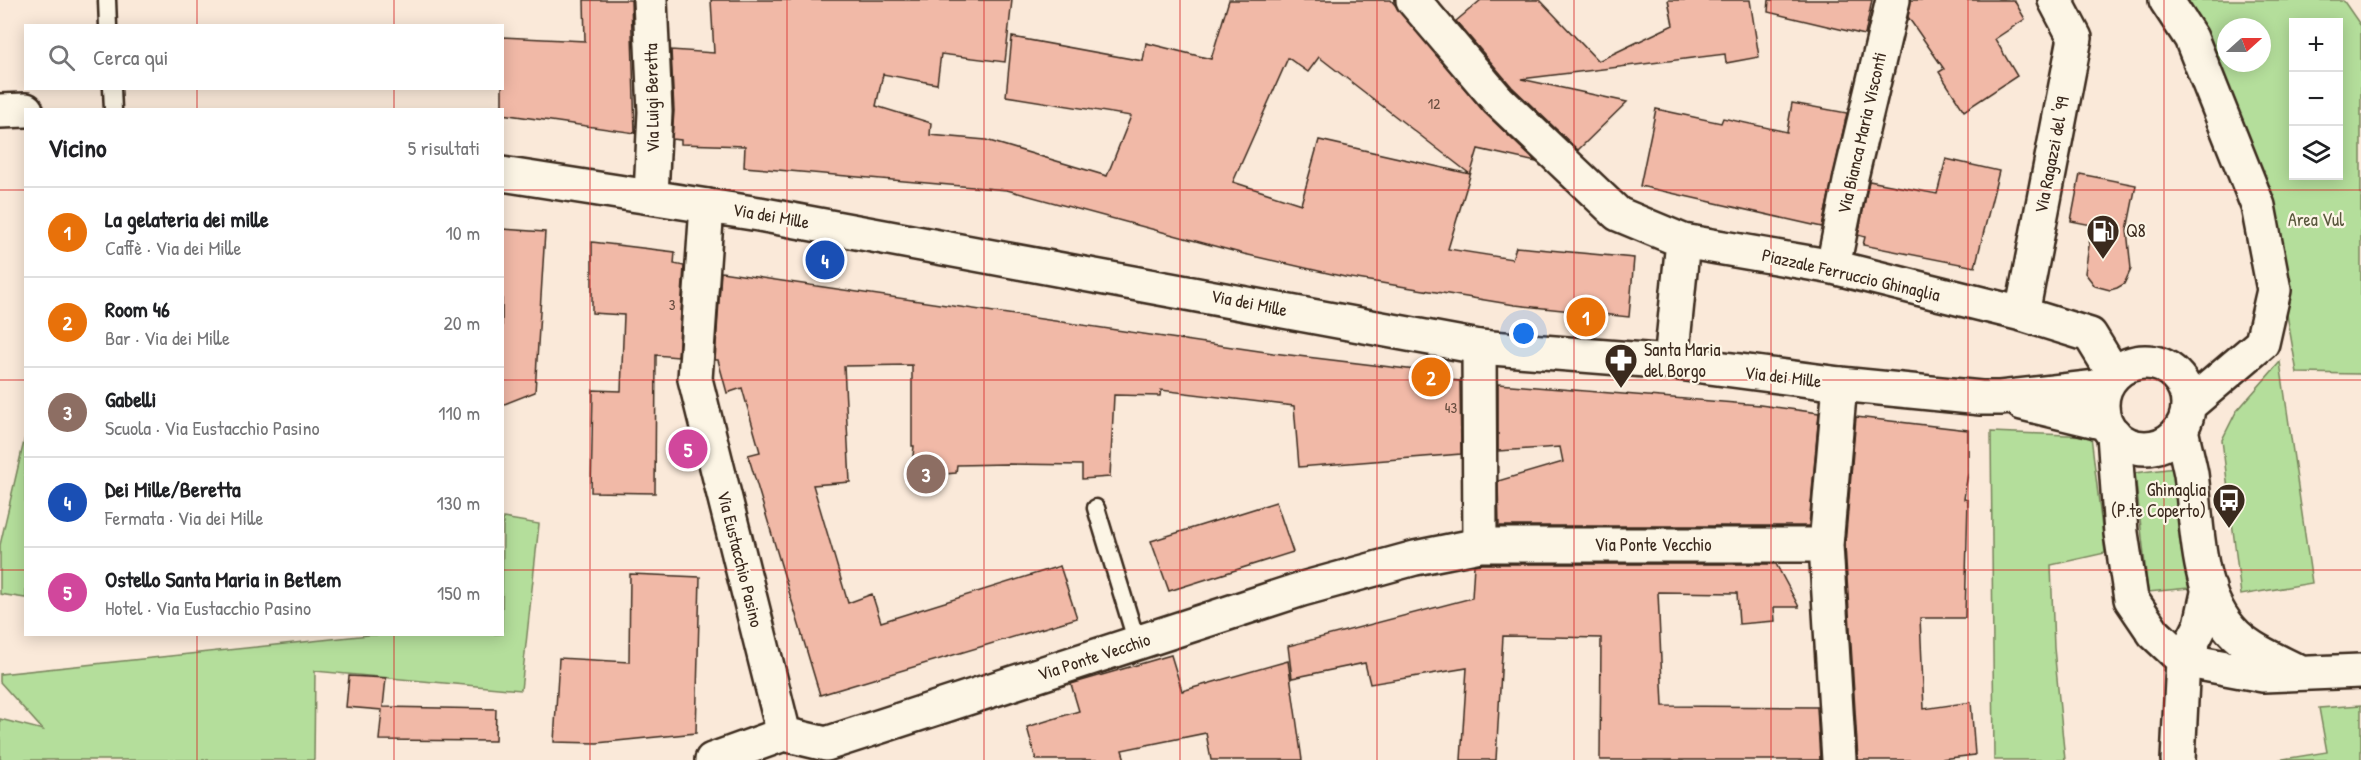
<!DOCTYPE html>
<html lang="it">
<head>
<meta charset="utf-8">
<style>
  :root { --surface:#fff; --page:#f2f2f2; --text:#202124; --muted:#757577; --line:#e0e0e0; --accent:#2563eb }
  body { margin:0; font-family:"Patrick Hand",sans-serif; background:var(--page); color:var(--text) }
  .controls { position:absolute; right:18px; top:18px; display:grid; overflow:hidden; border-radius:0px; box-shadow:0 3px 15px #0003 }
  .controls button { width:54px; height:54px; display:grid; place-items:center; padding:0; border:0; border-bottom:2px solid var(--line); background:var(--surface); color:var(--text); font:30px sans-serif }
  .compass { position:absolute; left:2217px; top:18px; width:54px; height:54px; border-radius:50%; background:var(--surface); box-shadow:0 3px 15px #0003; rotate:69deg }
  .you { position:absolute; left:1524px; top:334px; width:21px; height:21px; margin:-15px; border:4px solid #fff; border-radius:50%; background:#1a73e8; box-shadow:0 0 0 9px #1a73e833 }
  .badge { display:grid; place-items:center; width:39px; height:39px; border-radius:50%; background:var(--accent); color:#fff; font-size:20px; font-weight:700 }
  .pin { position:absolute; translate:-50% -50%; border:3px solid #fff; box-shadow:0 2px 6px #0006 }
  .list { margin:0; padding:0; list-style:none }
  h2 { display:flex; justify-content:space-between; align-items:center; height:78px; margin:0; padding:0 24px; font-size:26px }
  h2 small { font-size:20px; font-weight:400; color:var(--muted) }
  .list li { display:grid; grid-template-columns:39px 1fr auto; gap:18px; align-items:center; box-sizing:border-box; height:90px; padding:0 24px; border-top:2px solid var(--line) }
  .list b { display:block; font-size:22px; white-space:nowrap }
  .list p { margin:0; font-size:20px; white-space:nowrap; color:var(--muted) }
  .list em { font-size:20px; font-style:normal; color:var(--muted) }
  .icon { flex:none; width:33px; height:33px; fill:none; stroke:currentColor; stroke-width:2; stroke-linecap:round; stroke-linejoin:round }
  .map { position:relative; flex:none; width:2361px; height:760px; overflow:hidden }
  .search { position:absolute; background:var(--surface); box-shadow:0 3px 15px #0003; left:24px; top:24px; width:480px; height:66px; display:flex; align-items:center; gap:15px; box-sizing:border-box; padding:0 21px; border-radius:0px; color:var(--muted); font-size:22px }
  .panel { position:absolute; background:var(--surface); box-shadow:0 3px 15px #0003; left:24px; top:108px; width:480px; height:528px; border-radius:0px }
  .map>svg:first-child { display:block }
  .green { fill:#b4de9b; stroke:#78845c; stroke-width:1.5; fill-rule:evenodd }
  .building { fill:#f1b9a7; stroke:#3b2a1e; stroke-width:1.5; fill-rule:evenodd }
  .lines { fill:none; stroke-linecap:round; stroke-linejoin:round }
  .lane-casing { stroke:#3b2a1e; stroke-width:21 }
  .street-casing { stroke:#3b2a1e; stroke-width:38 }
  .secondary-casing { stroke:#3b2a1e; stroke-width:38 }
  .lane { stroke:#fcf5e5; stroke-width:16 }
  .street { stroke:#fcf5e5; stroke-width:33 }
  .secondary { stroke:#fcf5e5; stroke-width:33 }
  .grid { fill:none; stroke:#d62828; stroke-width:1.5; stroke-opacity:0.55 }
  .labels { text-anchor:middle; stroke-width:4.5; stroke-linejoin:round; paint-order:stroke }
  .number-label { font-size:15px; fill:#684e40 }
  .street-label { font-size:18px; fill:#3b2a1e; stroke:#fcf5e5 }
  .park-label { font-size:18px; fill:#59573d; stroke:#fcf5e5 }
  .poi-label { font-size:18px; fill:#3b2a1e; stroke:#fcf5e5; text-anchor:start }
</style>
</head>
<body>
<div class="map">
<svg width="2361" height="760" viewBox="0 0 2361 760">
  <rect width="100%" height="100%" fill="#fae9d9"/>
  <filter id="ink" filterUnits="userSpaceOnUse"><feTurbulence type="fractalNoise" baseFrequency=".0167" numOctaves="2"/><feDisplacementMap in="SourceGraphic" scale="12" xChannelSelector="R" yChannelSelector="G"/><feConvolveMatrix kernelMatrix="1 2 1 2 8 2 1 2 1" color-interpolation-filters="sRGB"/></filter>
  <g filter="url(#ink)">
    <path class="green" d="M 2181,0 L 2343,0 L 2361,26 L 2361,377 L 2360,374 L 2297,373 L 2267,198 ZM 2294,22 L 2338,22 L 2338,176 L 2294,176 ZM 2226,27 L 2262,27 L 2262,63 L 2226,63 Z
      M 2280,362 L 2312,583 L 2241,595 L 2222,440 L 2236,412 Z
      M 1991,432 L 2091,436 L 2105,553 L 2051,565 L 2054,648 L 2065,760 L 1994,760 Z
      M 25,437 L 26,598 L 25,598 L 0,594 L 0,545 Z
      M 2175,468 L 2189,588 L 2148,592 L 2135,473 Z
      M 503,518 L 539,524 L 521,690 L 315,671 L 314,760 L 0,760 L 0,719 L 43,730 L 0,682 L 0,674 L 369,635 L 364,635 L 502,634 Z
      M 2361,705 L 2361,760 L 2277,760 L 2327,752 L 2319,708 Z"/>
    <path class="building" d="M 584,0 L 631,0 L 635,133 L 502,114 L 502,37 L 585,41 Z
      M 711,0 L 1012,0 L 1005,62 L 941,54 L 937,84 L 883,74 L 876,106 L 931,123 L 930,135 L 986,140 L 1107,176 L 1131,116 L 1006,96 L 1012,37 L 1143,61 L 1146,43 L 1211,59 L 1229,0 L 1391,0 L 1484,112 L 1536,162 L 1478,149 L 1448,249 L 1512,259 L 1516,247 L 1634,258 L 1629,317 L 1515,305 L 1345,277 L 1244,254 L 1007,190 L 744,167 L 745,146 L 681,144 L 681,140 L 672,139 L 674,111 L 671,50 L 714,53 ZM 1319,57 L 1470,174 L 1319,140 L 1301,204 L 1233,182 L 1288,58 L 1308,72 Z
      M 1481,0 L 1540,0 L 1598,61 L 1673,25 L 1668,0 L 1750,0 L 1759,57 L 1726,63 L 1725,54 L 1521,79 L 1627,102 L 1578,150 L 1512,87 L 1456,21 Z
      M 1769,0 L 1872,0 L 1865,35 L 1768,12 Z
      M 1911,0 L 2014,0 L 2025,19 L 1995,39 L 2017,76 L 1964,111 L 1939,72 L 1944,69 L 1908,17 Z
      M 1792,103 L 1847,113 L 1822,227 L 1640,186 L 1656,109 L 1721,123 L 1723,118 L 1787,132 Z
      M 1946,159 L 1999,171 L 1975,267 L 1863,245 L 1865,237 L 1858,235 L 1869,181 L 1937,194 Z
      M 2080,174 L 2136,185 L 2127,230 L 2131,269 L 2124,284 L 2117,288 L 2110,290 L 2095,286 L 2085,273 L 2092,225 L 2071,221 Z
      M 502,229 L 545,232 L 535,392 L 502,405 Z
      M 592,242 L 675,252 L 674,264 L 684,266 L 678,357 L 656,355 L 655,493 L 591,492 L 593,390 L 621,391 L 624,315 L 592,313 Z
      M 721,272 L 1273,353 L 1449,374 L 1449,380 L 1460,381 L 1461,454 L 1299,467 L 1294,406 L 1161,390 L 1160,396 L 1114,395 L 1110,477 L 1082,479 L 1082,465 L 1007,464 L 957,465 L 956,473 L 911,477 L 914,446 L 912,446 L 912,365 L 844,366 L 850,482 L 813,485 L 848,603 L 872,594 L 881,622 L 1060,566 L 1077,618 L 820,695 L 748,455 L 760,452 L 742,388 L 727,393 L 718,360 L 715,360 Z
      M 1498,384 L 1760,405 L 1819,413 L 1809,526 L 1499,526 L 1498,481 L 1563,462 L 1560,447 L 1498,451 Z
      M 1856,417 L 1968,430 L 1968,473 L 1964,499 L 1968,500 L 1965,618 L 1920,618 L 1924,709 L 1971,702 L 1975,755 L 1932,760 L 1858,760 L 1845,545 Z
      M 1276,502 L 1293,552 L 1169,591 L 1151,541 Z
      M 1482,564 L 1776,564 L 1799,607 L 1774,607 L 1775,621 L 1739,624 L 1737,593 L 1658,592 L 1663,706 L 1817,707 L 1820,760 L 1600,760 L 1601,638 L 1503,636 L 1496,760 L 1461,760 L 1467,668 L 1370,684 L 1365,663 L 1292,678 L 1288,646 L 1472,598 L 1474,565 Z
      M 630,574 L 700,577 L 696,733 L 597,743 L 554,742 L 559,658 L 629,662 Z
      M 1171,655 L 1182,691 L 1288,661 L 1302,760 L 1211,760 L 1206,733 L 1122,750 L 1125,760 L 1036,760 L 1027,727 L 1079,711 L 1071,684 Z
      M 349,676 L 386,678 L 383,707 L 496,709 L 495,741 L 379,740 L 382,710 L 346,707 Z"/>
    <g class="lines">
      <defs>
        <path id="lane" d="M 107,0 L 108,26
          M 112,88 L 113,110
          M 1096,508 L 1137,643"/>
        <path id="street" d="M 650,0 L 655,112 L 651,195
          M 1413,0 L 1498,100 L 1618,214 L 1683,241
          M 707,206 L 695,379 L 784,734
          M 1833,267 L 1851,177 L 1893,0
          M 2022,314 L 2075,38 L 2055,0
          M 1479,347 L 1480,545
          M 1671,362 L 1683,241 L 1833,267 L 2022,314 L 2090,335 L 2114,374
          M 2181,429 C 2184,444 2188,459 2191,474 C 2198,526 2195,595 2236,635 C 2254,652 2278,661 2299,672
          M 2114,434 L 2121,533 L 2131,599 L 2154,633 L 2183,660 L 2263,675 L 2361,671
          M 712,760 L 784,734 L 826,744 L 1302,589 L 1415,558 L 1480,545 L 1826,545
          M 1839,760 L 1826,545 L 1840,384
          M 2178,760 L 2183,660 L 2201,625 L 2209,588"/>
        <path id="secondary" d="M 2166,0 L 2191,38 L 2258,206 L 2274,290 L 2262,343 L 2188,406
          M 0,111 L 26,110
          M 502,174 L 759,214 L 1479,347 L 1671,362 L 1840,384 L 1981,398 L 2000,398 L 2106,386
          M2102 405a43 43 0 1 1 86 0a43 43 0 1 1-86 0Z
          M 2022,403 L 2105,423"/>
      </defs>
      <use href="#lane" class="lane-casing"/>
      <use href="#street" class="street-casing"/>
      <use href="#secondary" class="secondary-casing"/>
      <use href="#lane" class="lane"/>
      <use href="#street" class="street"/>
      <use href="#secondary" class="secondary"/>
    </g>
  </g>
  <path class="grid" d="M 197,0 L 197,26M 394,0 L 394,26M 590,0 L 590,760M 787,0 L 787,760M 984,0 L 984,760M 1180,0 L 1180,760M 1377,0 L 1377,760M 1574,0 L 1574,760M 1771,0 L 1771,760M 1968,0 L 1968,760M 2164,0 L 2164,760M 197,88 L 197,110M 394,88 L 394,110M 0,190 L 26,190M 502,190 L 2361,190M 0,380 L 26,380M 502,380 L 2361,380M 0,570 L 26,570M 502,570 L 2361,570M 197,634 L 197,760M 394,634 L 394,760"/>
  <defs>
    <symbol id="fuel-pin" viewBox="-11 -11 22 30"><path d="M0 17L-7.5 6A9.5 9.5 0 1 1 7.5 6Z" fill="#3b2a1e" stroke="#fcf5e5"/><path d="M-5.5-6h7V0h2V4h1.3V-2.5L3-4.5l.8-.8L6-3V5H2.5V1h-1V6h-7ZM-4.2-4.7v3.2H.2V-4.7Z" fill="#fff"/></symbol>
    <symbol id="pharmacy-pin" viewBox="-11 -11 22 30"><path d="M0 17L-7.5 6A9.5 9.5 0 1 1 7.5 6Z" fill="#3b2a1e" stroke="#fcf5e5"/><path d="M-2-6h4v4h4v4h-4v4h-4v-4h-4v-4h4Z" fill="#fff"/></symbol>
    <symbol id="bus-pin" viewBox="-11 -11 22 30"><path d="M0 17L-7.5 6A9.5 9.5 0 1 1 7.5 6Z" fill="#3b2a1e" stroke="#fcf5e5"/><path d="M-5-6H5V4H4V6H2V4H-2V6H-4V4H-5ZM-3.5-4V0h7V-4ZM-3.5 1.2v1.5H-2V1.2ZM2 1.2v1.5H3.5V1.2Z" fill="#fff"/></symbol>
  </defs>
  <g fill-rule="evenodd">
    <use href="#fuel-pin" x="2084" y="212" width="38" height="52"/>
    <use href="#pharmacy-pin" x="1602" y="341" width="38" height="52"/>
    <use href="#bus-pin" x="2210" y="481" width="38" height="52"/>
  </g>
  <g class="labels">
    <g class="number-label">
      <text x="1434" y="109">12</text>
      <text x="672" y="310">3</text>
      <text x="1451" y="413">43</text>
    </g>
    <g class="street-label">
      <text transform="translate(652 98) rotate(-91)" y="6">Via Luigi Beretta</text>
      <text transform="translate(1862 133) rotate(-77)" y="6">Via Bianca Maria Visconti</text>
      <text transform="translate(2052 155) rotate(-79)" y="6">Via Ragazzi del '99</text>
      <text transform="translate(771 216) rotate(10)" y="6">Via dei Mille</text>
      <text transform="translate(1851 275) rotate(13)" y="6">Piazzale Ferruccio Ghinaglia</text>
      <text transform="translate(1249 303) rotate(11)" y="6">Via dei Mille</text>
      <text transform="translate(1783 377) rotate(7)" y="6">Via dei Mille</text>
      <text x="1653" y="551">Via Ponte Vecchio</text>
      <text transform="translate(740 559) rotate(76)" y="6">Via Eustacchio Pasino</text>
      <text transform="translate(1094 657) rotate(-18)" y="6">Via Ponte Vecchio</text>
    </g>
    <g class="park-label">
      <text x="2316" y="226">Area Vul</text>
    </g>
    <g class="poi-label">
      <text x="2126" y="237">Q8</text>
      <text x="1644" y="356">Santa Maria<tspan x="1644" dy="21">del Borgo</tspan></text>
      <text x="2206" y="496" text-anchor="end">Ghinaglia<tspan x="2206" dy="21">(P.te Coperto)</tspan></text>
    </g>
  </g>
</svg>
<div class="controls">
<button>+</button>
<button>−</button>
<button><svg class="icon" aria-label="layers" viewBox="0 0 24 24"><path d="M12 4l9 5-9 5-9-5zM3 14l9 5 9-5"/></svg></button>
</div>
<svg class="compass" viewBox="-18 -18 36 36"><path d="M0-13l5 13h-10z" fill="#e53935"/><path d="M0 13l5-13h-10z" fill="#757577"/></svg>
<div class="you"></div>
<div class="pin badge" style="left:1586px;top:317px;background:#e8710a">1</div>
<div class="pin badge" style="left:1431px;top:377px;background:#e8710a">2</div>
<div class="pin badge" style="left:926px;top:474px;background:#8d6e63">3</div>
<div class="pin badge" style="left:825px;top:260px;background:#1a4fb4">4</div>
<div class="pin badge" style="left:688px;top:449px;background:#d1479c">5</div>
<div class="search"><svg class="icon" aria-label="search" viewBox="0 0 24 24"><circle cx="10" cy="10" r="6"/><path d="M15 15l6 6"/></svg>Cerca qui</div>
<section class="panel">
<h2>Vicino<small>5 risultati</small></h2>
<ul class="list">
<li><span class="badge" style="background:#e8710a">1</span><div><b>La gelateria dei mille</b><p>Caffè · Via dei Mille</p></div><em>10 m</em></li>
<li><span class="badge" style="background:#e8710a">2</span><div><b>Room 46</b><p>Bar · Via dei Mille</p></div><em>20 m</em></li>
<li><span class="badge" style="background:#8d6e63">3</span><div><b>Gabelli</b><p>Scuola · Via Eustacchio Pasino</p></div><em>110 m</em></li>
<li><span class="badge" style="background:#1a4fb4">4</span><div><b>Dei Mille/Beretta</b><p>Fermata · Via dei Mille</p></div><em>130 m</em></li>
<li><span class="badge" style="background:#d1479c">5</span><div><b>Ostello Santa Maria in Betlem</b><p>Hotel · Via Eustacchio Pasino</p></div><em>150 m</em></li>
</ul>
</section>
</div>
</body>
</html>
